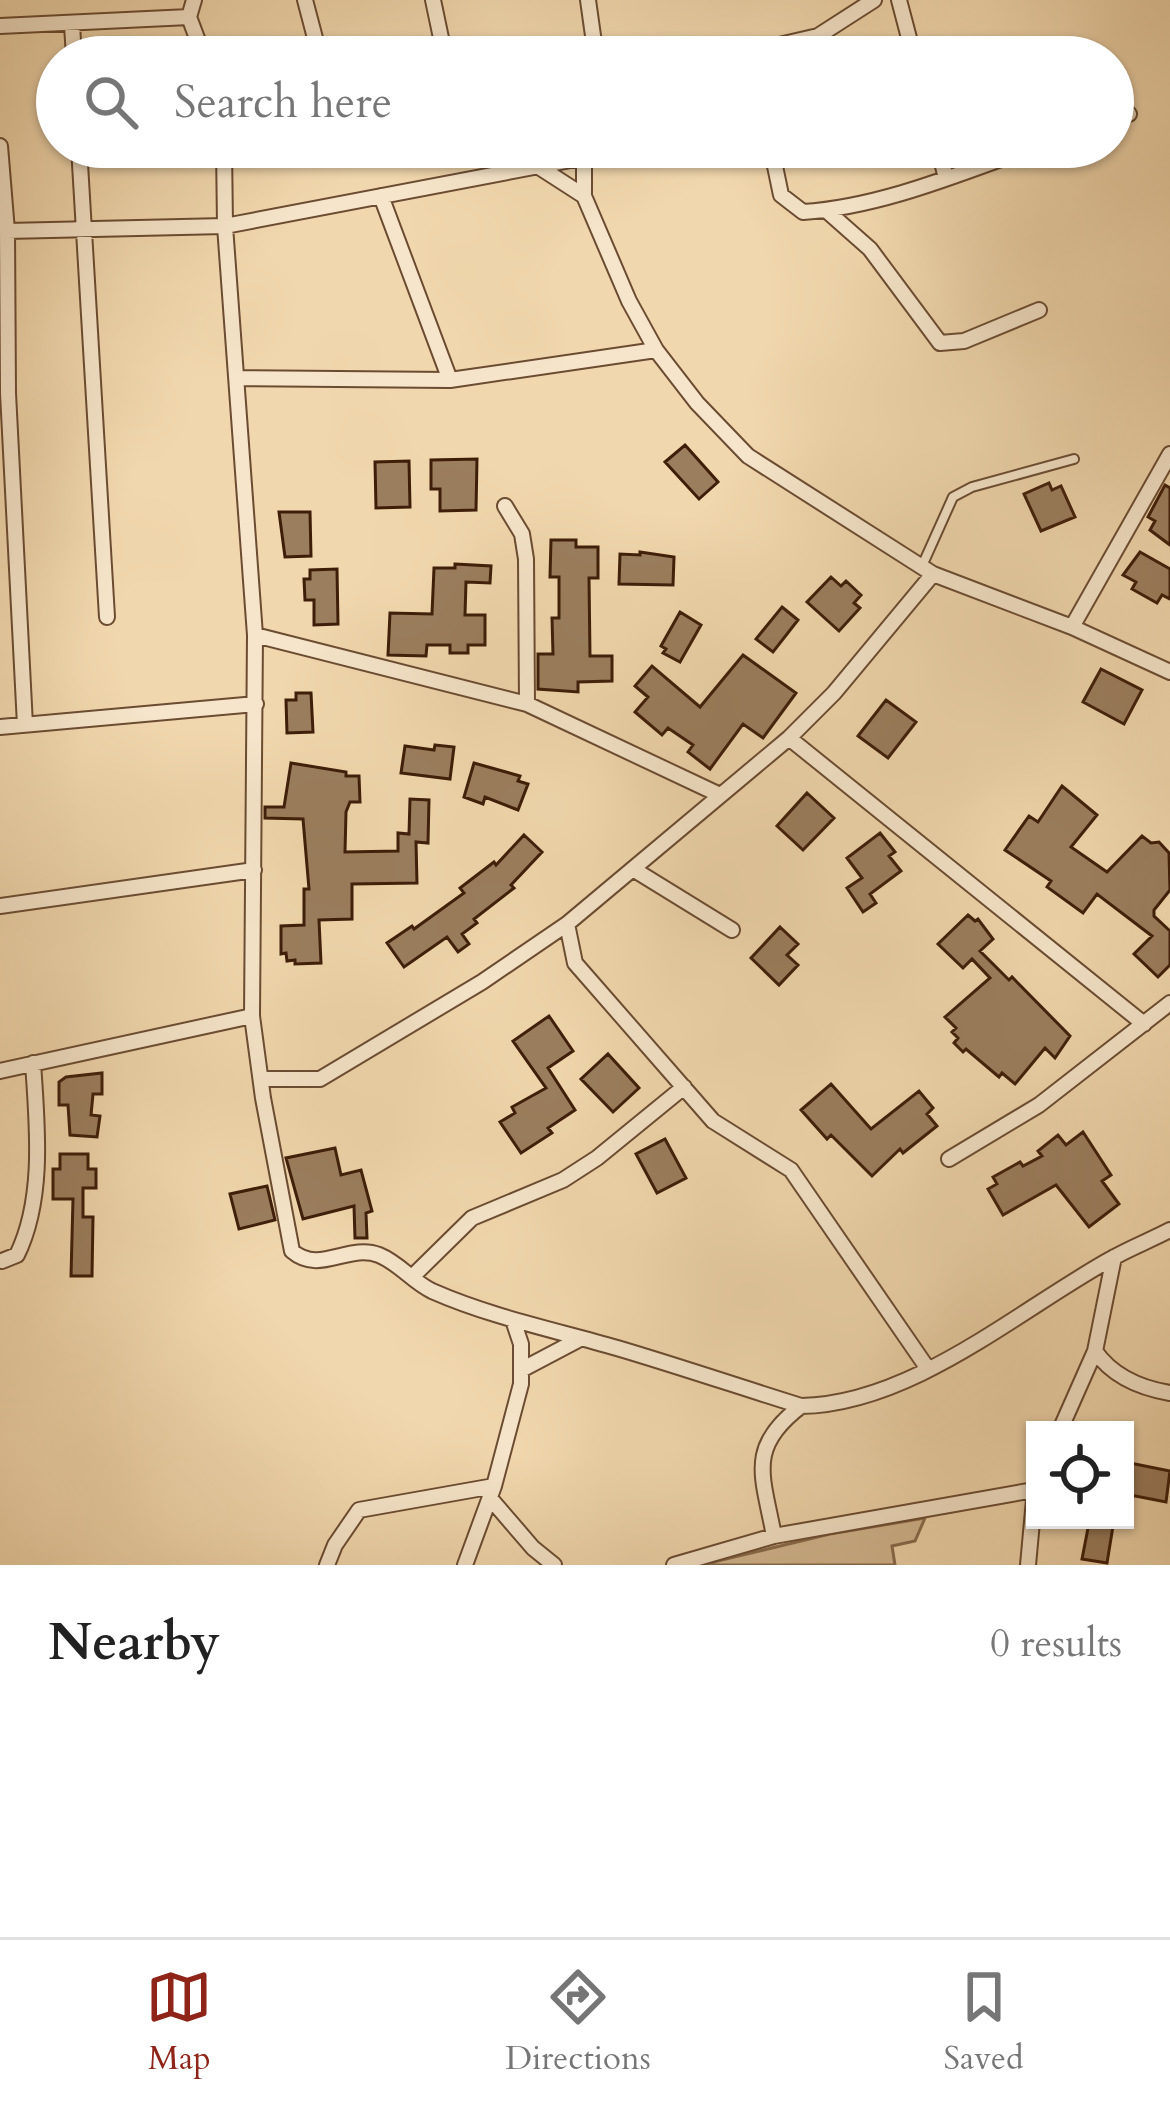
<!DOCTYPE html>
<html lang="en">
<head>
<meta charset="utf-8">
<style>
  :root { --surface:#fff; --page:#f2f2f2; --text:#222; --muted:#767676; --line:#e0e0e0; --accent:#8f2418 }
  body { margin:0; font-family:Cardo,serif; background:var(--page); color:var(--text) }
  .controls { position:absolute; right:36px; bottom:36px; display:grid; overflow:hidden; border-radius:0px; box-shadow:0 3px 9px #0004 }
  .controls button { width:108px; height:108px; display:grid; place-items:center; padding:0; border:0; border-bottom:3px solid var(--line); background:var(--surface); color:var(--text); font:60px sans-serif }
  .list { margin:0; padding:0; list-style:none }
  h2 { display:flex; justify-content:space-between; align-items:center; height:156px; margin:0; padding:0 48px; font-size:51px }
  h2 small { font-size:39px; font-weight:400; color:var(--muted) }
  .icon { flex:none; width:66px; height:66px; fill:none; stroke:currentColor; stroke-width:2; stroke-linecap:round; stroke-linejoin:round }
  .map { position:relative; flex:none; width:1170px; height:1565px; overflow:hidden }
  .search { position:absolute; background:var(--surface); box-shadow:0 3px 9px #0004; left:36px; right:36px; top:36px; height:132px; display:flex; align-items:center; gap:30px; box-sizing:border-box; padding:0 42px; border-radius:66px; color:var(--muted); font-size:45px }
  .sheet { height:372px; background:var(--surface) }
  nav { display:flex; justify-content:space-around; align-items:center; box-sizing:border-box; height:168px; border-top:3px solid var(--line); background:var(--surface); font-size:33px; color:var(--muted) }
  nav a { display:grid; justify-items:center; gap:6px }
  nav .on { color:var(--accent) }
  .map>svg:first-child { display:block }
  .green { fill:#d3b891; stroke:#886b4d; stroke-width:3 }
  .building { fill:#9b7e5e; stroke:#3e1e09; stroke-width:3 }
  .lines { fill:none; stroke-linecap:round; stroke-linejoin:round }
  .service-casing { stroke:#6b4c32; stroke-width:12 }
  .minor-casing { stroke:#6b4c32; stroke-width:18 }
  .service { stroke:#f6e5ca; stroke-width:8 }
  .minor { stroke:#f6e5ca; stroke-width:14 }
</style>
</head>
<body>
<div class="map">
<svg width="1170" height="1565" viewBox="0 0 1170 1565">
  <rect width="100%" height="100%" fill="#f1d7ad"/>
  <filter id="stains"><feTurbulence type="fractalNoise" baseFrequency=".00167" numOctaves="4"/><feColorMatrix values="0 0 0 0 .2 0 0 0 0 .09 0 0 0 0 .02 0 0 0 .5 -.17"/></filter>
  <radialGradient id="worn" r=".72"><stop offset=".6" stop-color="#630" stop-opacity="0"/><stop offset="1" stop-color="#630" stop-opacity=".3"/></radialGradient>
  <path class="green" d="M 925,1518 L 915,1541 L 892,1546 L 895,1565 L 701,1565 L 830,1534 Z"/>
  <path class="building" d="M 685,445 L 718,482 L 699,499 L 665,462 Z
    M 477,459 L 476,510 L 440,511 L 440,489 L 431,489 L 431,460 Z
    M 409,461 L 410,507 L 376,508 L 375,462 Z
    M 1049,483 L 1052,490 L 1061,486 L 1075,517 L 1041,531 L 1024,494 Z
    M 1165,485 L 1170,488 L 1170,545 L 1150,530 L 1155,521 L 1148,517 Z
    M 279,512 L 310,512 L 311,556 L 285,557 Z
    M 551,540 L 576,540 L 576,547 L 598,547 L 598,578 L 589,578 L 590,656 L 612,656 L 612,681 L 578,682 L 578,692 L 538,689 L 538,654 L 553,654 L 552,618 L 559,618 L 559,577 L 550,577 Z
    M 640,552 L 674,557 L 673,585 L 619,584 L 620,554 L 640,555 Z
    M 1140,552 L 1170,569 L 1170,599 L 1162,595 L 1157,603 L 1132,589 L 1136,582 L 1123,575 Z
    M 455,564 L 491,566 L 490,583 L 466,582 L 465,615 L 485,615 L 485,645 L 468,645 L 468,653 L 450,653 L 450,645 L 427,645 L 426,656 L 388,655 L 390,613 L 432,614 L 434,568 L 455,568 Z
    M 337,569 L 338,624 L 314,625 L 314,600 L 305,600 L 304,579 L 310,579 L 310,570 Z
    M 831,577 L 841,586 L 846,581 L 861,595 L 854,603 L 860,608 L 839,631 L 807,602 Z
    M 782,607 L 798,620 L 773,652 L 756,639 Z
    M 680,612 L 701,625 L 680,662 L 663,653 L 666,649 L 661,646 Z
    M 743,655 L 796,693 L 763,738 L 743,724 L 710,769 L 688,752 L 693,745 L 668,728 L 662,735 L 635,712 L 648,697 L 635,686 L 652,666 L 700,707 Z
    M 1101,669 L 1142,690 L 1124,724 L 1083,702 Z
    M 296,693 L 311,693 L 313,732 L 287,733 L 286,700 L 296,700 Z
    M 886,700 L 916,722 L 888,758 L 858,736 Z
    M 435,745 L 454,747 L 450,779 L 401,773 L 405,746 L 434,750 Z
    M 291,763 L 346,772 L 346,776 L 359,776 L 360,802 L 350,802 L 346,812 L 345,852 L 398,851 L 398,833 L 409,834 L 410,799 L 429,800 L 428,843 L 416,842 L 417,883 L 352,884 L 352,919 L 319,920 L 321,963 L 295,964 L 295,960 L 287,961 L 286,953 L 281,954 L 281,926 L 304,925 L 304,889 L 309,889 L 303,819 L 265,818 L 265,807 L 284,807 Z
    M 474,763 L 520,776 L 518,781 L 528,784 L 518,810 L 485,797 L 483,804 L 464,797 Z
    M 1062,786 L 1097,815 L 1071,847 L 1107,872 L 1142,836 L 1151,843 L 1159,842 L 1169,853 L 1170,890 L 1154,910 L 1154,916 L 1170,931 L 1170,965 L 1158,977 L 1134,954 L 1152,936 L 1097,894 L 1083,913 L 1047,887 L 1051,881 L 1005,850 L 1029,816 L 1038,822 Z
    M 807,793 L 834,818 L 803,850 L 777,826 Z
    M 880,833 L 895,852 L 889,856 L 901,871 L 870,894 L 876,903 L 863,912 L 847,888 L 862,878 L 847,858 Z
    M 524,835 L 542,852 L 511,885 L 514,888 L 474,919 L 477,923 L 462,934 L 469,944 L 458,952 L 447,937 L 404,967 L 387,943 L 412,926 L 414,929 L 464,893 L 460,888 L 494,862 L 496,865 Z
    M 968,915 L 975,921 L 978,919 L 993,939 L 980,951 L 1009,980 L 1012,977 L 1070,1036 L 1055,1058 L 1045,1048 L 1015,1084 L 1002,1073 L 999,1077 L 966,1049 L 963,1052 L 954,1043 L 958,1038 L 952,1032 L 956,1028 L 945,1017 L 990,978 L 972,959 L 963,968 L 938,944 Z
    M 780,927 L 798,944 L 787,955 L 798,965 L 779,985 L 751,958 Z
    M 549,1016 L 573,1051 L 548,1068 L 575,1110 L 548,1128 L 552,1133 L 521,1153 L 500,1122 L 515,1113 L 512,1107 L 546,1088 L 513,1041 Z
    M 608,1054 L 639,1088 L 613,1112 L 581,1079 Z
    M 102,1073 L 102,1094 L 93,1094 L 91,1115 L 100,1116 L 97,1137 L 70,1135 L 68,1105 L 59,1105 L 59,1082 L 66,1077 Z
    M 831,1084 L 871,1129 L 919,1091 L 933,1108 L 927,1114 L 937,1126 L 903,1153 L 900,1149 L 872,1176 L 831,1135 L 827,1139 L 801,1110 Z
    M 1083,1132 L 1111,1175 L 1102,1181 L 1119,1204 L 1089,1227 L 1056,1185 L 1003,1215 L 988,1189 L 997,1184 L 993,1177 L 1020,1162 L 1023,1166 L 1042,1156 L 1038,1151 L 1058,1135 L 1066,1145 Z
    M 665,1139 L 686,1178 L 657,1193 L 636,1154 Z
    M 335,1148 L 341,1175 L 361,1170 L 372,1211 L 366,1213 L 367,1238 L 355,1238 L 354,1206 L 303,1219 L 286,1158 Z
    M 60,1154 L 88,1154 L 88,1169 L 96,1169 L 96,1188 L 83,1188 L 83,1217 L 93,1217 L 92,1276 L 71,1276 L 73,1199 L 53,1199 L 53,1169 L 60,1169 Z
    M 267,1186 L 275,1220 L 239,1229 L 230,1194 Z
    M 1125,1462 L 1170,1471 L 1166,1502 L 1125,1494 Z
    M 1094,1520 L 1114,1520 L 1107,1563 L 1082,1559 L 1089,1523 Z"/>
  <g class="lines">
    <defs>
      <path id="service" d="M 922,566 L 953,497 L 972,487 L 1074,459"/>
      <path id="minor" d="M 194,0 L 189,17 L 204,57
        M 305,0 L 320,57
        M 433,0 L 445,57
        M 588,0 L 596,57
        M 899,0 L 914,57
        M 72,25 L 74,57
        M 0,26 L 189,17
        M 727,57 L 818,36 L 874,0
        M 1113,119 L 1129,114
        M 0,146 L 7,231 L 8,393 L 25,725
        M 79,147 L 107,617
        M 224,147 L 225,226 L 255,635 L 252,1016 L 263,1098 L 292,1251 C 320,1275 348,1243 379,1255 C 399,1263 413,1282 432,1291 C 491,1317 555,1330 617,1348 C 678,1366 740,1387 801,1406 C 912,1404 1017,1311 1111,1259 C 1130,1248 1151,1240 1170,1230
        M 771,147 L 781,195 L 803,212 C 881,207 961,173 1034,147
        M 938,147 L 946,178
        M 539,167 L 584,196 L 629,301 L 656,350 L 697,403 L 748,456 L 933,574 L 1072,627 L 1170,672
        M 584,196 L 584,147
        M 827,211 L 870,249 L 940,343 L 964,341 L 1039,310
        M 7,231 L 225,226 L 581,158
        M 237,378 L 450,380 L 381,196
        M 450,380 L 656,350
        M 505,506 L 522,534 L 526,559 L 527,704
        M 1072,627 L 1170,454
        M 255,635 L 527,704 L 720,795
        M 0,727 L 256,704
        M 789,738 L 1144,1024
        M 633,869 L 732,930
        M 0,906 L 254,870
        M 567,924 L 575,963 L 713,1121 L 791,1170 L 928,1369
        M 0,1071 L 252,1016
        M 261,1079 L 320,1079 L 482,982 L 567,924 L 789,738 L 834,693 L 933,574
        M 949,1159 L 1039,1105 L 1170,1003
        M 2,1261 L 17,1255 C 45,1198 37,1124 33,1063
        M 412,1277 L 472,1218 L 563,1180 L 597,1158 L 684,1087
        M 1095,1351 C 1113,1377 1140,1388 1170,1393
        M 523,1369 L 578,1340
        M 1060,1430 L 1095,1351 L 1114,1257
        M 490,1498 L 533,1548 L 554,1565
        M 774,1536 C 763,1476 746,1448 801,1406
        M 327,1565 L 335,1545 L 359,1510 L 494,1486
        M 465,1565 L 494,1486 L 521,1384 L 521,1344 L 513,1320
        M 674,1565 L 774,1536 L 1034,1490
        M 1028,1565 L 1035,1489"/>
    </defs>
    <use href="#service" class="service-casing"/>
    <use href="#minor" class="minor-casing"/>
    <use href="#service" class="service"/>
    <use href="#minor" class="minor"/>
  </g>
  <rect width="100%" height="100%" filter="url(#stains)"/>
  <rect width="100%" height="100%" fill="url(#worn)"/>
</svg>
<div class="controls">
<button><svg class="icon" aria-label="locate" viewBox="0 0 24 24"><circle cx="12" cy="12" r="6"/><path d="M12 2v4M12 18v4M2 12h4M18 12h4"/></svg></button>
</div>
<div class="search"><svg class="icon" aria-label="search" viewBox="0 0 24 24"><circle cx="10" cy="10" r="6"/><path d="M15 15l6 6"/></svg>Search here</div>
</div>
<section class="sheet">
<h2>Nearby<small>0 results</small></h2>
<ul class="list">
</ul>
</section>
<nav>
<a class="on"><svg class="icon" aria-label="map" viewBox="0 0 24 24"><path d="M3 6l6-2 6 2 6-2v14l-6 2-6-2-6 2zM9 4v14M15 6v14"/></svg>Map</a>
<a><svg class="icon" aria-label="directions" viewBox="0 0 24 24"><path d="M12 3l9 9-9 9-9-9zM9 14v-3h6M13 9l2 2-2 2"/></svg>Directions</a>
<a><svg class="icon" aria-label="saved" viewBox="0 0 24 24"><path d="M7 4h10v16l-5-4-5 4z"/></svg>Saved</a>
</nav>
</body>
</html>
